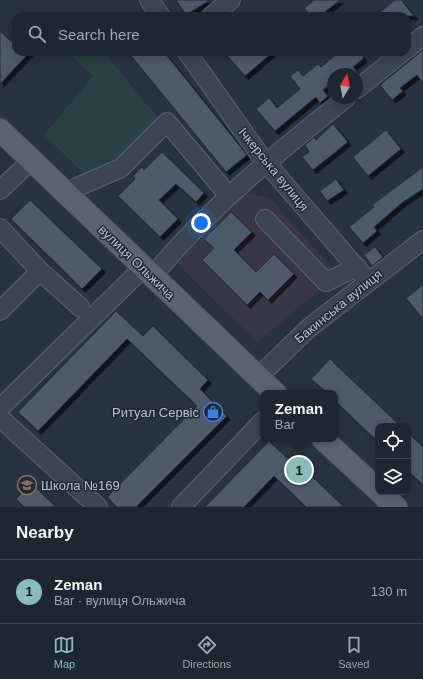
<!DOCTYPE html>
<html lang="en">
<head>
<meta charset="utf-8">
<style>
  :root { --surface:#1e2631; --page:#262e39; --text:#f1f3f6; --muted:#a1a5ab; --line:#3c434d; --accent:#8bbbb9 }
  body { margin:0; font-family:Arial,sans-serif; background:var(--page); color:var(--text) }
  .controls { position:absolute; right:12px; bottom:12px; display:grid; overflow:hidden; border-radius:8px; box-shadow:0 2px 10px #0003 }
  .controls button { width:36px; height:36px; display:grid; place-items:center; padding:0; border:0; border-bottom:1px solid var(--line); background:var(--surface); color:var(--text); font:20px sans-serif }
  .compass { position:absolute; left:327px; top:68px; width:36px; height:36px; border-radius:50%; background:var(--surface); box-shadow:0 2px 10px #0003; rotate:10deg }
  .you { position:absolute; left:201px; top:223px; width:14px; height:14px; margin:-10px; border:3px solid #fff; border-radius:50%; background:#1a73e8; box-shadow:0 0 0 6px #1a73e833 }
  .badge { display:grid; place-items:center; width:26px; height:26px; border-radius:50%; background:var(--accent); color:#111; font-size:13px; font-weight:700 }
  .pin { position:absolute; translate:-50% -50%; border:2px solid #fff; box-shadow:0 1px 4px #0006 }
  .popup { position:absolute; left:260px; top:390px; width:78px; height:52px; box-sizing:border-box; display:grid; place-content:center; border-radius:8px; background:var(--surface); filter:drop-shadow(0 1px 3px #0005); font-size:13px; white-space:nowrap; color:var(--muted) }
  .popup b { font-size:15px; color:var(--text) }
  .popup::after { content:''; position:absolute; left:50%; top:100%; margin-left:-8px; border:8px solid transparent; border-top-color:var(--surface) }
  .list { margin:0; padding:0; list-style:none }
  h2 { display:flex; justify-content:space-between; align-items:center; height:52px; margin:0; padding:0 16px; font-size:17px }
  h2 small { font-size:13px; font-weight:400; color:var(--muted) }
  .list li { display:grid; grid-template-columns:26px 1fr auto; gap:12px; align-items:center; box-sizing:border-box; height:64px; padding:0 16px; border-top:1px solid var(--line) }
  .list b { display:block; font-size:15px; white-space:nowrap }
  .list p { margin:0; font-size:13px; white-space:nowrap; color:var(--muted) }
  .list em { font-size:13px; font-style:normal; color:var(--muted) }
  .icon { flex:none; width:22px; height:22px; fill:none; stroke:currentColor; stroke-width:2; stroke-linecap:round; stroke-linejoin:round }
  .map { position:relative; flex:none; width:423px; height:507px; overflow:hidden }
  .search { position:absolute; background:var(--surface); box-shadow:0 2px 10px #0003; left:12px; right:12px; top:12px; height:44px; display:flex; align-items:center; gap:10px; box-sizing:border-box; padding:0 14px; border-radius:12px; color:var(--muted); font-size:15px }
  .sheet { height:116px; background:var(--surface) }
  nav { display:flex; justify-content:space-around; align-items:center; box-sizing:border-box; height:56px; border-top:1px solid var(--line); background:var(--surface); font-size:11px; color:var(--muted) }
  nav a { display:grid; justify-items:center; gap:2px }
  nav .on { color:var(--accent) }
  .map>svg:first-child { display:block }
  .medical { fill:#383745 }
  .green { fill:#2a4042 }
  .building { fill:#4e5a6a; stroke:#232c39; filter:url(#shadow) }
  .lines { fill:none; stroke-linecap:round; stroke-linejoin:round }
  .minor-casing { stroke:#5a636f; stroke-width:20 }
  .major-casing { stroke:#464e5b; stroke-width:24 }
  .minor { stroke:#3c4551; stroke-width:18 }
  .major { stroke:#5a6471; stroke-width:22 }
  .labels { text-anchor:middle; stroke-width:3; stroke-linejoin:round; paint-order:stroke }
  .street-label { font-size:13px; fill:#b9c0cb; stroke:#202a37 }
  .poi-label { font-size:13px; fill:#b9c0cb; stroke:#202a37; text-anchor:end }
</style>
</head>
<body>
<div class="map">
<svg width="423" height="507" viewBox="0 0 423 507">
  <defs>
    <filter id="shadow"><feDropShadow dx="3.5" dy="3.5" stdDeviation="0" flood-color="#0009"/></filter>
  </defs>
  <rect width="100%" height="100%" fill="#283341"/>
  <path class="medical" d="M 245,193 L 270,197 L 330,267 L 326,282 L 321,289 L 257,342 L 174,261 Z"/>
  <path class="green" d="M 67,52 L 104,52 L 160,121 L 118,165 L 87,177 L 44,135 L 93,76 Z"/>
  <path class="building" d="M 176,0 L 210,0 L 186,15 Z
    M 315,0 L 340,0 L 320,16 L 311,16 L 304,8 Z
    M 395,0 L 401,0 L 414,16 L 375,16 Z
    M 0,31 L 16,46 L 16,52 L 30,52 L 0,84 Z
    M 423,50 L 423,83 L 417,75 L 400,88 L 403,91 L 392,100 L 380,85 Z
    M 128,52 L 164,52 L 247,155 L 226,172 Z
    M 224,52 L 273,52 L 245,76 Z
    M 339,52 L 359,52 L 364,58 L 353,67 L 359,74 L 333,74 L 333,82 L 323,90 L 328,96 L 320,103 L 316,97 L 275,131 L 256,109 L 269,98 L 277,108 L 300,89 L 290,76 L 298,70 L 303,76 L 318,64 L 321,67 Z
    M 333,124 L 348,142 L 313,170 L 302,157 L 309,152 L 305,145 L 314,137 L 316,140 Z
    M 386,130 L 401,149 L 368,176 L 353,157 Z
    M 162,152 L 204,193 L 196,202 L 176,184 L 159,200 L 178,219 L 160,237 L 118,196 L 135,179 L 133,176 L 142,167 L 144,170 Z
    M 423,167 L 423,189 L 403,202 L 374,227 L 377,231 L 363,243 L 349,227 L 374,207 L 372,205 Z
    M 336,179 L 344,190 L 327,201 L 320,191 Z
    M 30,200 L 102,269 L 82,289 L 11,219 Z
    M 231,212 L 252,232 L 234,250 L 256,272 L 274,254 L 294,274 L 268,300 L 260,292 L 247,305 L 202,260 L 214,248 L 204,239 Z
    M 375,247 L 383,257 L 372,266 L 364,255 Z
    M 423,285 L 423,319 L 406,298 Z
    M 116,311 L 143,336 L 153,326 L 208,380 L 200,389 L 227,416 L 136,507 L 117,507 L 107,497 L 197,406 L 127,339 L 38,431 L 18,412 Z
    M 330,359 L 391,417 L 401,426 L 378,426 L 378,442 L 335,401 L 335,393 L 327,393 L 311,379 Z
    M 408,433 L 423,447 L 423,485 L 408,471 Z
    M 269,441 L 292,463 L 295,460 L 344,507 L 306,507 L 274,476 L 244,507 L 205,507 Z
    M 31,483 L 56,507 L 24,507 L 16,499 Z"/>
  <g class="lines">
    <defs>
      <path id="minor" d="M 149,0 L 161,16
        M 211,16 L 231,0
        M 407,49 L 423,36
        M 187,52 L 262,158 L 368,281
        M 357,89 L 403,52
        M 0,190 L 31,161
        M 66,192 L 121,168 L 167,122 L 228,195
        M 265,219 L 326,282 L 357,267
        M 0,228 L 40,271 L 80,307
        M 152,277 C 208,208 277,153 346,98
        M 0,311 L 40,271
        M 258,377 L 310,327 L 423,240
        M 0,408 L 143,268
        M 0,418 L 98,507
        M 181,507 L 263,421"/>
      <path id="major" d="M 0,130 L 275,393
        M 323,439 L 378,490
        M 380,492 L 396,507"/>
    </defs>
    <use href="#minor" class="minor-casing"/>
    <use href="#major" class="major-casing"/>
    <use href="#minor" class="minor"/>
    <use href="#major" class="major"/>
  </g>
  <defs>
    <symbol id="shop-ring" viewBox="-11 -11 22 22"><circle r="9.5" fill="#202a37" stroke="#3f7fe0" stroke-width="1.5"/><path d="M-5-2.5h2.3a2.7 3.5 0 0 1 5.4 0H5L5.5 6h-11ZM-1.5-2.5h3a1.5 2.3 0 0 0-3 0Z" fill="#3f7fe0"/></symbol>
    <symbol id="school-ring" viewBox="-11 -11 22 22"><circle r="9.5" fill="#202a37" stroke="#8d6e63" stroke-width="1.5"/><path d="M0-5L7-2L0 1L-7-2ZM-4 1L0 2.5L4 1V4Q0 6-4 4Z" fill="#8d6e63"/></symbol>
  </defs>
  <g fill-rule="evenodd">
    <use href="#shop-ring" x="202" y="401" width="22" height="22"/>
    <use href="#school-ring" x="16" y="474" width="22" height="22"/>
  </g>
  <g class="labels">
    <g class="street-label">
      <text transform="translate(274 169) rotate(51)" y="5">Ічкерська вулиця</text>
      <text transform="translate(137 262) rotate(44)" y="5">вулиця Ольжича</text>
      <text transform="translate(338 306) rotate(-39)" y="5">Бакинська вулиця</text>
    </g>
    <g class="poi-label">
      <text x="199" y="417">Ритуал Сервіс</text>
      <text x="41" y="490" text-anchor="start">Школа №169</text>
    </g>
  </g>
</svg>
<div class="controls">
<button><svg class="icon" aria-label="locate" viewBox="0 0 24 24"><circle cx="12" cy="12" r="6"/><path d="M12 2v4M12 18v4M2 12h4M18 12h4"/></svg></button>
<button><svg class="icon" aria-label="layers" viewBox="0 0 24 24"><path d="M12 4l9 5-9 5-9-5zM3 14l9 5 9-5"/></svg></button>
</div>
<svg class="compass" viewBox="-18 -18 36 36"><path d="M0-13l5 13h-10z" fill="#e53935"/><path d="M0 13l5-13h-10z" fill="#a1a5ab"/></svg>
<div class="you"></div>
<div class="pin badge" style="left:299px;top:470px">1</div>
<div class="popup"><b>Zeman</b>Bar</div>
<div class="search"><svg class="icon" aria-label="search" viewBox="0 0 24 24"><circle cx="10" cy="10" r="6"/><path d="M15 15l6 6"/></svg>Search here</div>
</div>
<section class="sheet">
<h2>Nearby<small></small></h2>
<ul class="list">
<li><span class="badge">1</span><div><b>Zeman</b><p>Bar · вулиця Ольжича</p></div><em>130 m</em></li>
</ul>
</section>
<nav>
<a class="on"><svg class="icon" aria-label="map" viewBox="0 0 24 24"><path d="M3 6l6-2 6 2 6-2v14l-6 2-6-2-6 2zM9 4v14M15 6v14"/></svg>Map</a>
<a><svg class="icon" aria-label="directions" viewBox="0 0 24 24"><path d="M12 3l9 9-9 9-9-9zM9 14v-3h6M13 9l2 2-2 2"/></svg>Directions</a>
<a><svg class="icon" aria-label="saved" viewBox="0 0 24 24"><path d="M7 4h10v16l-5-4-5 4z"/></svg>Saved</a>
</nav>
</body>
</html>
